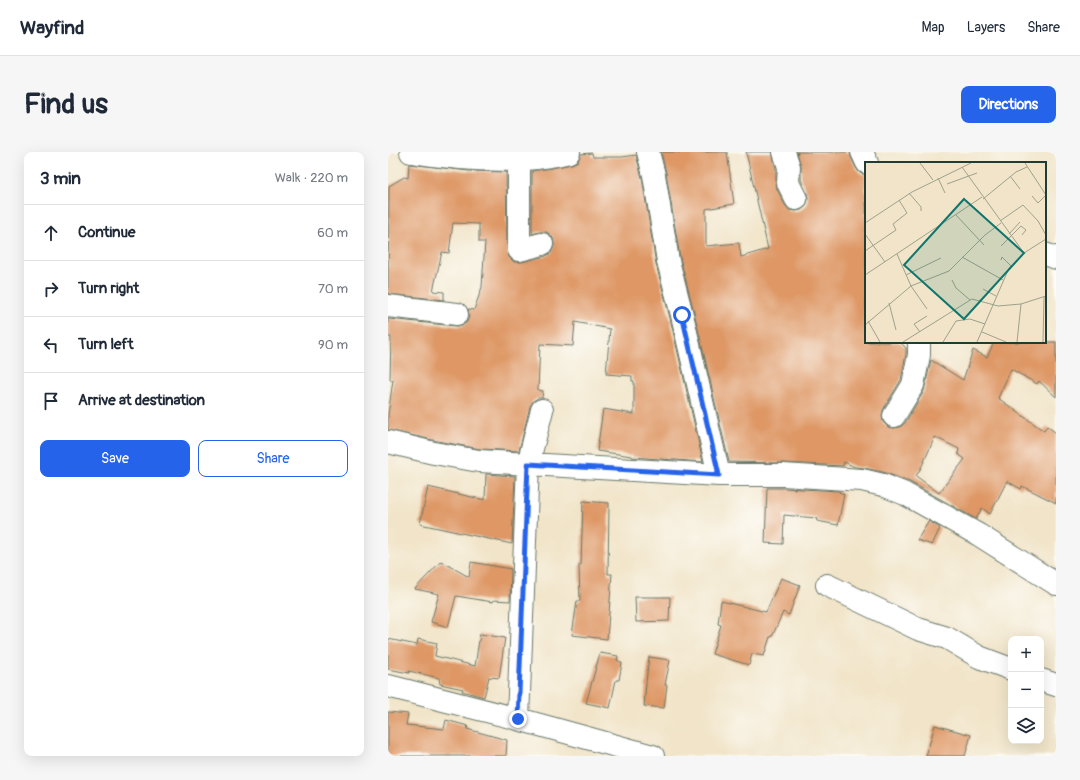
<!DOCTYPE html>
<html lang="en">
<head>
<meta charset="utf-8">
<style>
  :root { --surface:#fff; --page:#f6f6f7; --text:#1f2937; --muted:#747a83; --line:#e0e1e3; --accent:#2563eb }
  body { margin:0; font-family:Pangolin,sans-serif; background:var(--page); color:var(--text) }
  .controls { position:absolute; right:12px; bottom:12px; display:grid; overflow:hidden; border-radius:8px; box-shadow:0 4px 16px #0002 }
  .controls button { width:36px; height:36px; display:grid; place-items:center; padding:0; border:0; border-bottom:1px solid var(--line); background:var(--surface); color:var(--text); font:20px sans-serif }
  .stop { position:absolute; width:12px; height:12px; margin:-9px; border:3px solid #2563eb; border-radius:50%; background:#fff }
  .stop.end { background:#2563eb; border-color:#fff; box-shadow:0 1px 4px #0008 }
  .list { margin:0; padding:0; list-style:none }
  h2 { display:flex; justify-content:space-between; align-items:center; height:52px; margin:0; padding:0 16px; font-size:17px }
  h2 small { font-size:13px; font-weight:400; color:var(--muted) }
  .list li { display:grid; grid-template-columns:26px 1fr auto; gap:12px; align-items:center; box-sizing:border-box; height:56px; padding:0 16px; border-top:1px solid var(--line) }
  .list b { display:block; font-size:15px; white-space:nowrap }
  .list em { font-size:13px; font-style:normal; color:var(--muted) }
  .actions { display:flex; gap:8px; padding:12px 16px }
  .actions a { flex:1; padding:9px 0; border:1px solid var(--accent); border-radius:8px; text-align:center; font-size:14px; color:var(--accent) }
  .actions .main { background:var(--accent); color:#fff }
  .icon { flex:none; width:22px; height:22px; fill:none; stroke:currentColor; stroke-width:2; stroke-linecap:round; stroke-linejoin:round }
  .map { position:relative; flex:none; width:668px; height:604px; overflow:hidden; border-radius:8px }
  header { display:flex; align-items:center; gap:24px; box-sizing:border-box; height:56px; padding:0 20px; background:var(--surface); border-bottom:1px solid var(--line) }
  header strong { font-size:19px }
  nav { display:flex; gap:22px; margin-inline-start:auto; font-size:14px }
  .intro { display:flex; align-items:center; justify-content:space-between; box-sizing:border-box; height:96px; padding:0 24px }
  h1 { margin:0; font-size:28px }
  .button { padding:10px 18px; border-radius:8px; background:var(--accent); color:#fff; font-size:14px; font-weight:700 }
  main { display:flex; gap:24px; padding:0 24px }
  aside { flex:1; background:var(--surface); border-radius:8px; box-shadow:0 4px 16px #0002 }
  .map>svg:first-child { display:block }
  .building { fill:#de9765; fill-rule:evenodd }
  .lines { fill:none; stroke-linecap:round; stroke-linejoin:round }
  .minor-casing { stroke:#687768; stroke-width:24 }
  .highway-casing { stroke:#687768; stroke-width:24 }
  .minor { stroke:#fff; stroke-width:22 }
  .highway { stroke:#fff; stroke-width:22 }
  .route { stroke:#2563eb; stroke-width:5 }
  .inset-road { fill:none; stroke:#9da18d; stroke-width:1 }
  .view { fill:#0f766e; fill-opacity:0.15; stroke:#0f766e; stroke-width:2 }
  .inset-edge { fill:none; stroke:#1f3d34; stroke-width:2 }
</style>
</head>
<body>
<header>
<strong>Wayfind</strong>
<nav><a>Map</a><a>Layers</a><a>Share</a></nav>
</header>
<div class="intro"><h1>Find us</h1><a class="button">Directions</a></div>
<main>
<aside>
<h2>3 min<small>Walk · 220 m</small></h2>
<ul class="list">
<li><svg class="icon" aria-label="ahead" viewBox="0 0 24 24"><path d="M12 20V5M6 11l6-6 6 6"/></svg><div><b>Continue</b></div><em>60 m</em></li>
<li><svg class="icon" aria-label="right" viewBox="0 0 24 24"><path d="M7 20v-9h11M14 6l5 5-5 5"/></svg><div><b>Turn right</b></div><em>70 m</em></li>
<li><svg class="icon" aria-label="left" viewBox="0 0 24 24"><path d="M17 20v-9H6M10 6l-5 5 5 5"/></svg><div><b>Turn left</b></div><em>90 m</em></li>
<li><svg class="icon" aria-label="arrive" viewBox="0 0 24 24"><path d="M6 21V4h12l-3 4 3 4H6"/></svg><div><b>Arrive at destination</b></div></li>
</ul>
<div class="actions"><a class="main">Save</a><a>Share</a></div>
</aside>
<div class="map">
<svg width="668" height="604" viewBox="0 0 668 604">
  <rect width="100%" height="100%" fill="#fdfcf7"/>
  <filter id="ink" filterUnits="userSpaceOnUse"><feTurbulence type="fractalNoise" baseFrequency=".025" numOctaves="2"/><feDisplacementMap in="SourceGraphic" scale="8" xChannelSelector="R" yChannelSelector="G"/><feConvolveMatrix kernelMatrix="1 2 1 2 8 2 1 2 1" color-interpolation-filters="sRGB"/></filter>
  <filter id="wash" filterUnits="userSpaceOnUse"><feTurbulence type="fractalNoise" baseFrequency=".012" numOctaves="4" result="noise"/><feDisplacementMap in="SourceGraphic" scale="16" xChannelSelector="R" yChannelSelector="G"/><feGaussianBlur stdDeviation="0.9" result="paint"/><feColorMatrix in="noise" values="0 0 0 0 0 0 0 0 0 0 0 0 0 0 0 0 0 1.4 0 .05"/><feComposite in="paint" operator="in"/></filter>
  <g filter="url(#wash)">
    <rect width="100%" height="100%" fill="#f1e4c8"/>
    <g id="blocks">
      <path class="building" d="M 273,0 L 339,0 L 346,52 L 318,57 L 318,94 L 351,91 L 353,105 L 380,97 L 358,0 L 384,0 L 388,17 L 388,30 L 389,37 L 397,53 L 401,58 L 408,59 L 413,58 L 418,54 L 420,47 L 419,41 L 413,28 L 413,15 L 409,0 L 462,0 L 463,5 L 468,16 L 472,21 L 478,23 L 478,190 L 512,190 L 518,196 L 518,202 L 513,228 L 495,258 L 494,264 L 495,270 L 500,275 L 506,276 L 512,275 L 517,271 L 536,239 L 543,208 L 575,228 L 585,198 L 599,205 L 606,190 L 668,190 L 668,245 L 651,229 L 649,232 L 623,217 L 610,246 L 656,279 L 659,274 L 668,281 L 668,351 L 634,334 L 633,337 L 619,329 L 602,362 L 594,356 L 588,367 L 522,330 L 498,321 L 477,316 L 467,315 L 456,310 L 455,314 L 396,311 L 341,310 L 306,160 L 292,106 L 278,21 ZM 547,285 L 571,297 L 570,302 L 577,307 L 551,341 L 528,324 L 533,316 Z
        M 204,1 L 205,5 L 234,5 L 248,3 L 254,26 L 268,112 L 282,166 L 315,310 L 244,305 L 244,304 L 209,299 L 215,257 L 246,262 L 246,229 L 244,229 L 244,224 L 218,222 L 222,177 L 187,170 L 185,194 L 152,192 L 150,238 L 155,239 L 154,246 L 150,246 L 145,249 L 142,254 L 131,299 L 92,297 L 49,289 L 0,278 L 0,263 L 5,228 L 2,228 L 3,185 L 0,185 L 0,167 L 68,174 L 74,174 L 79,170 L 81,164 L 80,157 L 86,158 L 94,135 L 97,90 L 91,90 L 91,72 L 65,71 L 61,101 L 54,100 L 45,139 L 56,140 L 56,148 L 0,142 L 1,34 L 16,25 L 20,26 L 21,12 L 81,19 L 118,20 L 119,98 L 121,105 L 126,110 L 134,110 L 158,104 L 163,101 L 166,95 L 166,88 L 163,83 L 158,80 L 151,80 L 144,82 L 144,19 L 164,16 L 184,12 L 190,9 L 193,2 Z
        M 98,322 L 127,324 L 124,392 L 32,372 L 40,335 L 97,348 Z
        M 379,336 L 395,336 L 451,339 L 451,340 L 456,342 L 450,373 L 429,369 L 428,366 L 396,363 L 395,392 L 377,391 Z
        M 195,349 L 221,351 L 220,422 L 224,422 L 219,487 L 184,483 L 189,449 L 192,449 L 191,413 L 193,413 Z
        M 541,369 L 552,376 L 544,393 L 529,388 Z
        M 53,409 L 81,425 L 83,410 L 123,417 L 122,449 L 106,448 L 105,450 L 68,444 L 60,475 L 43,470 L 51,442 L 27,437 Z
        M 393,426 L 412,433 L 401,463 L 395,460 L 384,485 L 382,485 L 376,504 L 364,502 L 361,513 L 324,502 L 333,473 L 330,472 L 333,449 L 378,460 Z
        M 247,445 L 282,445 L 281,469 L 248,470 Z
        M 92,482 L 117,486 L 111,526 L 101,525 L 96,545 L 74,539 L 75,537 L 52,532 L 51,526 L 21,519 L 21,521 L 0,517 L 0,487 L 29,493 L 30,487 L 49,491 L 47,504 L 87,514 Z
        M 212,501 L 230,504 L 229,508 L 234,511 L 231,528 L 228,528 L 222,556 L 198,551 Z
        M 261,505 L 282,508 L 277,533 L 279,533 L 276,556 L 256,554 L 259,521 Z
        M 0,560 L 20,562 L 18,573 L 56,577 L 58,568 L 80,574 L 79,577 L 119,588 L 118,604 L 0,604 Z
        M 547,573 L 583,583 L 577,604 L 538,604 Z"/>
    </g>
  </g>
  <g filter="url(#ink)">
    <use href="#blocks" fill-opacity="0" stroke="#687768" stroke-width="1"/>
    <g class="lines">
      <defs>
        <path id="minor" d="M 260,0 L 266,23 L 280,109 L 294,163 L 331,323
          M 396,0 L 401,15 L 400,31 L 408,47
          M 474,0 L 479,11
          M 131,7 L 131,98 L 154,92
          M 657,102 L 668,106
          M 0,154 L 69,162
          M 506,264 L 525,233 L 531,203 L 531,190
          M 0,290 L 46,301 L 91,309 L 331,323 L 395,323 L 474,328 L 495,333 L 517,342 L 591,383 L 668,432
          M 439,433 L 530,477 L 559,486 L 591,505 L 623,517
          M 653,528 L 668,533
          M 0,534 L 130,567 L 265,604
          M 130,567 L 140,312 L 154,258"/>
        <path id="highway" d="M 23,0 C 73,8 132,13 181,0"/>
      </defs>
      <use href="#minor" class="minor-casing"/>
      <use href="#highway" class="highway-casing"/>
      <use href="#minor" class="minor"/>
      <use href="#highway" class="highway"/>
    </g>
  </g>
  <g class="lines" filter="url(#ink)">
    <path class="route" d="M 130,567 L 140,312 L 331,323 L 294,163"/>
  </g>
  <g transform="translate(477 10)">
    <rect width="181" height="181" fill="#f1e4c8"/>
    <path class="inset-road" d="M 55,1 L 68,18M 160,1 L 181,33M 97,5 L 159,91M 145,14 L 155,27M 73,16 L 80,31M 82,22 L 112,11M 44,31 L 56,45 L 56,49M 167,34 L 173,41 L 181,33M 118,37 L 151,10 L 162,5M 91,53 L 119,83M 135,59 L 158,43 L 173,59 L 181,73M 0,61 L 47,30 L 106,1M 0,72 L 20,100M 144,72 L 155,60M 136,84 L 156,64 L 161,68 L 157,73M 0,89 L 31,68 L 28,62 L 42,51 L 34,38M 97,95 L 138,118M 136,98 L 137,95 L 146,104M 0,113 L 117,35M 41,113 L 76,96M 87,118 L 91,126 L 105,138M 118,127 L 131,134M 24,141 L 31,168M 62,147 L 46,124 L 84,109 L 120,73 L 136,61M 3,159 L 15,180M 0,163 L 46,124 L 32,92M 55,170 L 49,162 L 62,154M 117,170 L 141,180M 38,180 L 107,137 L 133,144 L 156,142 L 181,134M 78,180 L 91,159 L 105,157 L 120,162M 112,180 L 144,106 L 159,91 L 181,77M 152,180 L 156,142M 178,180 L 179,135"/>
    <path class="view" d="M 99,37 L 159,91 L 99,157 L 39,103 Z"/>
    <rect width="181" height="181" class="inset-edge"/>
  </g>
</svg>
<div class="controls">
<button>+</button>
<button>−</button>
<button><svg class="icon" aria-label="layers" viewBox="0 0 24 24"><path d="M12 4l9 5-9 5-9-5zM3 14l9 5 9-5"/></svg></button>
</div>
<div class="stop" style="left:294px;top:163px"></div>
<div class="stop end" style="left:130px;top:567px"></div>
</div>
</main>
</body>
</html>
